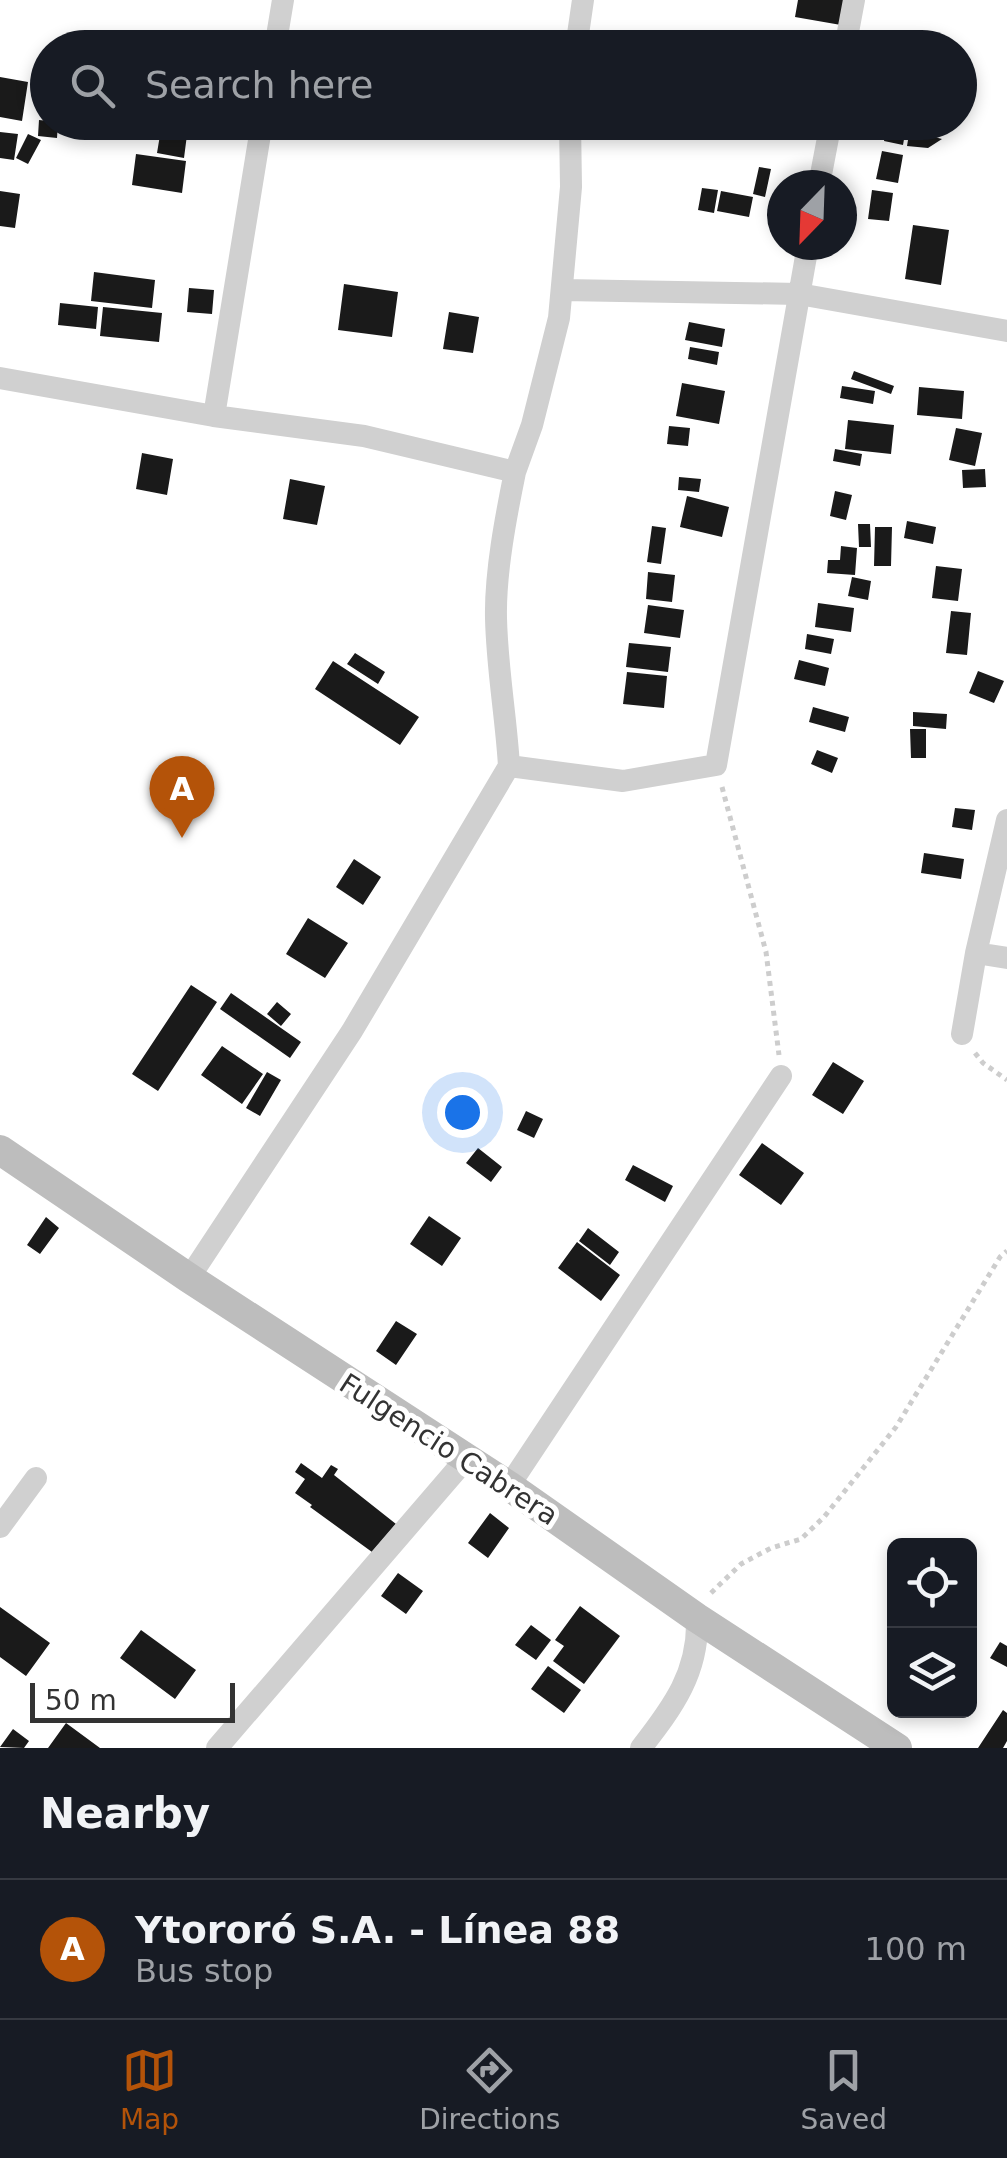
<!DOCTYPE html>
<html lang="en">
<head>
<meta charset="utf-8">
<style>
  :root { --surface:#171b24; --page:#20242c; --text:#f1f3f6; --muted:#9ea1a6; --line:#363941; --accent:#b45309 }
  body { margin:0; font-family:"DejaVu Sans",sans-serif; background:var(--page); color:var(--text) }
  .controls { position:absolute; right:30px; bottom:30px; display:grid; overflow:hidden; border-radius:15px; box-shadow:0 5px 15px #0003 }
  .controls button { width:90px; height:90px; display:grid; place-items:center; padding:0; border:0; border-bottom:2px solid var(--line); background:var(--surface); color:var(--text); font:50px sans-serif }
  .compass { position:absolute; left:767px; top:170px; width:90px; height:90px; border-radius:50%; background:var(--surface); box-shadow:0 5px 15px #0003; rotate:203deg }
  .scale { position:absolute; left:30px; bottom:25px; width:205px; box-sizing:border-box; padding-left:10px; border:5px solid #333; border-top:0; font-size:28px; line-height:35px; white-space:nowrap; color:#333; -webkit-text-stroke:8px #fff; paint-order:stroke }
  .you { position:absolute; left:462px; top:1112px; width:35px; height:35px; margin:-25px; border:8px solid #fff; border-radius:50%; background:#1a73e8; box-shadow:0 0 0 15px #1a73e833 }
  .badge { display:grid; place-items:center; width:65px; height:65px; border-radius:50%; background:var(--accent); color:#fff; font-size:32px; font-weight:700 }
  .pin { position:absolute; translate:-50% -82px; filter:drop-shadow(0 2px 5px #0008) }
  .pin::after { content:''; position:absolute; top:52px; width:35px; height:30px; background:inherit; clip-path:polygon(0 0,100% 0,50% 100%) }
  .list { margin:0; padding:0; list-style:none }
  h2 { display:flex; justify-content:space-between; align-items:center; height:130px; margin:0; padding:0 40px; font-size:42px }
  h2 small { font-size:32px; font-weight:400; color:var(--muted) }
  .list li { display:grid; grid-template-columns:65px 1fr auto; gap:30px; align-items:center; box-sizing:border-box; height:140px; padding:0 40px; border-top:2px solid var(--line) }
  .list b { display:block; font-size:38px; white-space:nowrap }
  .list p { margin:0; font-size:32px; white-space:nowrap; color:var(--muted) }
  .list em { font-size:32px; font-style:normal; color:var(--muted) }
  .icon { flex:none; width:55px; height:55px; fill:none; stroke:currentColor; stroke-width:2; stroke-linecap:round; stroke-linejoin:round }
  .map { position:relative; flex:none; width:1007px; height:1748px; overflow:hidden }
  .search { position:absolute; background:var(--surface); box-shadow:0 5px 15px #0003; left:30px; right:30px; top:30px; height:110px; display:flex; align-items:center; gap:25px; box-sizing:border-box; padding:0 35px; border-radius:55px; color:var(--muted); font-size:38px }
  .sheet { height:270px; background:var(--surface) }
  nav { display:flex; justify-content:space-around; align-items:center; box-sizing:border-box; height:140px; border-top:2px solid var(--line); background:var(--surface); font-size:28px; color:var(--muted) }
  nav a { display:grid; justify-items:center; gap:5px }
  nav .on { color:var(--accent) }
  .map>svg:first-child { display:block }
  .building { fill:#1a1a1a }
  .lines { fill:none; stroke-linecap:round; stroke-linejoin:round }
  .path { stroke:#cdcdcd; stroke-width:5; stroke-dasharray:5 5; stroke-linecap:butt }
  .street { stroke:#d0d0d0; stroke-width:22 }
  .secondary { stroke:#bdbdbd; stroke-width:30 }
  .labels { text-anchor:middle; stroke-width:10; stroke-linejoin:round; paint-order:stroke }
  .street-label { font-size:28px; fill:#333; stroke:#fff }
</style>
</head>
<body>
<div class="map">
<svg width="1007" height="1748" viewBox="0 0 1007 1748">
  <rect width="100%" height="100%" fill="#fff"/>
  <path class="building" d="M 798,0 L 846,0 L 841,25 L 795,17 Z
    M 0,77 L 28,82 L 22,121 L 0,117 Z
    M 39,120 L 58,122 L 57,138 L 38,136 Z
    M 887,122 L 907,122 L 903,145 L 884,141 Z
    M 911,122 L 926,122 L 923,134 L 942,139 L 928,148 L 907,146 Z
    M 162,123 L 188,127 L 184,158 L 157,153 Z
    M 0,132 L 18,134 L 14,160 L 0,158 Z
    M 28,134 L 41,140 L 28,164 L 16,158 Z
    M 882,151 L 903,155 L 898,183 L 876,179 Z
    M 136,154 L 186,161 L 182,193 L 132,185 Z
    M 759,167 L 771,169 L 765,197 L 753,194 Z
    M 702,188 L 718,190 L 714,213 L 698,210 Z
    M 872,190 L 893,193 L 889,221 L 868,219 Z
    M 0,191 L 20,194 L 15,228 L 0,226 Z
    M 721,191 L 753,197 L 749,217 L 717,211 Z
    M 913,225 L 949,230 L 941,285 L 905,279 Z
    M 94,272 L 155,280 L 152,308 L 91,301 Z
    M 344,284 L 398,292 L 392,337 L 338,330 Z
    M 189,288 L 214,290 L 212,314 L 187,312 Z
    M 60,303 L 98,307 L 96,329 L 58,325 Z
    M 103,307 L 162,313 L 159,342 L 100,336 Z
    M 449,312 L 479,317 L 473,353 L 443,349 Z
    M 689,322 L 725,329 L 722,347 L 685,340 Z
    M 690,347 L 719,352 L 717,365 L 688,359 Z
    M 854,371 L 894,386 L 891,394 L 851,379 Z
    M 682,383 L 725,391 L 719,424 L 676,416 Z
    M 842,386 L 875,391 L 873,404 L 840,398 Z
    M 919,387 L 964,391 L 962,419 L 917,415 Z
    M 848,420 L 894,425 L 891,454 L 845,449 Z
    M 669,426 L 690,428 L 688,446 L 667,444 Z
    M 956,428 L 982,433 L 975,466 L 949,460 Z
    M 835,449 L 862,454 L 860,466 L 833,461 Z
    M 142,453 L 173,459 L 167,495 L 136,489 Z
    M 985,469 L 986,487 L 963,488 L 962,470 Z
    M 679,477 L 701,479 L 699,492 L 678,490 Z
    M 290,479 L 325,486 L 317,525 L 283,519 Z
    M 835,491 L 852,495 L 846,520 L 830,516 Z
    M 687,496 L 729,507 L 722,537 L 680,527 Z
    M 907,521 L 936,527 L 933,544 L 904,538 Z
    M 858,524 L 870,524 L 871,547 L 859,547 Z
    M 652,526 L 666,528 L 661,564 L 647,562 Z
    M 875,527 L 892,527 L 891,566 L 874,566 Z
    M 841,546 L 857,548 L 855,575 L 827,573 L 828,560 L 840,560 Z
    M 936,566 L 962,569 L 958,601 L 932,598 Z
    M 648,572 L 675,575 L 672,602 L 646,599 Z
    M 852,577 L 871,581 L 868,600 L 848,596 Z
    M 818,603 L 854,608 L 851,632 L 815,627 Z
    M 648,605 L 684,610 L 680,638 L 644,633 Z
    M 951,611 L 971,613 L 967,655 L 946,653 Z
    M 807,634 L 834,639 L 831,654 L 805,649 Z
    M 629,643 L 671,647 L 668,672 L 626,667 Z
    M 355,653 L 385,672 L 378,684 L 347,664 Z
    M 799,660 L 829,668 L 825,686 L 794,679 Z
    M 333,661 L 419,717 L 400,745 L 315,689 Z
    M 978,671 L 1004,681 L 994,703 L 969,693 Z
    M 627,672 L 667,676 L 664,708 L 623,704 Z
    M 813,707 L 849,717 L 845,732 L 809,722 Z
    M 913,712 L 947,714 L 946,729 L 913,726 Z
    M 910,729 L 926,729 L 926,758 L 911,758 Z
    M 817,750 L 838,758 L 832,773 L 811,764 Z
    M 955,808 L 975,810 L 972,830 L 952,827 Z
    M 924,853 L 964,859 L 961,879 L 921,873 Z
    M 354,859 L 381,877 L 363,905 L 336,887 Z
    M 308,918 L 348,943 L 325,978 L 286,954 Z
    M 191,985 L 217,1002 L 158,1091 L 132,1074 Z
    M 231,993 L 301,1042 L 290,1058 L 220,1009 Z
    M 277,1002 L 291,1014 L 281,1026 L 267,1014 Z
    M 222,1046 L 263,1074 L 242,1104 L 201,1075 Z
    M 833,1062 L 864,1081 L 843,1114 L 812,1095 Z
    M 267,1072 L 281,1080 L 260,1116 L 246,1108 Z
    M 526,1111 L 543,1119 L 534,1138 L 517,1130 Z
    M 762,1143 L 804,1173 L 781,1205 L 739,1175 Z
    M 478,1148 L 502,1167 L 491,1182 L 466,1163 Z
    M 633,1165 L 673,1186 L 665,1202 L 625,1180 Z
    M 429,1216 L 461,1238 L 442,1266 L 410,1244 Z
    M 46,1217 L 59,1228 L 40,1254 L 27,1245 Z
    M 588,1228 L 619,1252 L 610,1265 L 579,1241 Z
    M 577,1242 L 620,1275 L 601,1301 L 558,1268 Z
    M 396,1321 L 417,1334 L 396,1365 L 376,1351 Z
    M 301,1463 L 322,1478 L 331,1465 L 338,1469 L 334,1475 L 396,1524 L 372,1552 L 310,1507 L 312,1505 L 295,1493 L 305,1479 L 295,1472 Z
    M 490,1513 L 509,1528 L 488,1558 L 468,1543 Z
    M 398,1573 L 423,1591 L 406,1614 L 381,1596 Z
    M 580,1606 L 620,1636 L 584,1684 L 553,1661 L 564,1646 L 555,1640 Z
    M 0,1607 L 50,1643 L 26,1676 L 0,1657 Z
    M 531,1625 L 551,1640 L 536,1660 L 515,1645 Z
    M 141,1630 L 196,1670 L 175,1699 L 120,1658 Z
    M 1000,1642 L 1007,1646 L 1007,1667 L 990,1658 Z
    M 548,1666 L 581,1690 L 564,1713 L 531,1689 Z
    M 1003,1710 L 1007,1713 L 1007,1741 L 1003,1748 L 978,1748 Z
    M 66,1723 L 100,1748 L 48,1748 Z
    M 13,1729 L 29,1741 L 24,1748 L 0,1747 Z"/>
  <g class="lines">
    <path class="path" d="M 722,787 L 766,952 L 779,1055
      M 975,1053 L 983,1063 L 1007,1080
      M 711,1593 L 741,1564 L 771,1548 L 801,1539 L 824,1517 L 896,1427 L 1000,1257 L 1007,1251"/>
    <path class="street" d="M 275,48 L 283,0
      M 576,48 L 583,0
      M 845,48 L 854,0
      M 819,185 L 831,122
      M 563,290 L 799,294 L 1007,331
      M 0,378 L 214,416 L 262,122
      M 214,416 L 364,436 L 515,472 C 506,516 495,573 496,618 C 497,668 506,716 509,766
      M 515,472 L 532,425 L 559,318 L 571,187 L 570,122
      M 976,953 L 1007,958
      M 962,1034 L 976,953 L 1007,820
      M 189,1278 L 352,1031 L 509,766 L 623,781 L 716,765 L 808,245
      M 509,1486 L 781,1076
      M 0,1527 L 36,1478
      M 217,1748 L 465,1460
      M 641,1748 C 673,1707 699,1672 697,1618"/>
    <path class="secondary" d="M 0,1150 L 189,1278 L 509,1486 L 697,1618 L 897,1748"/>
  </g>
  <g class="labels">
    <g class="street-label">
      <text transform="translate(449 1449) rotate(33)" y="10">Fulgencio Cabrera</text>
    </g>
  </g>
</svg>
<div class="controls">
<button><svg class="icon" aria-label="locate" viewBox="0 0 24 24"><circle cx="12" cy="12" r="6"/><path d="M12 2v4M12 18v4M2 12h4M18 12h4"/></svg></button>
<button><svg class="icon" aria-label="layers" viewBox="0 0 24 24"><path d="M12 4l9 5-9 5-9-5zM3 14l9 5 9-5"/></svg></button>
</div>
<svg class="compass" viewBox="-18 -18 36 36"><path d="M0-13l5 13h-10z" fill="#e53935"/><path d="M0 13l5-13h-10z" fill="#9ea1a6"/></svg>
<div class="scale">50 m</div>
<div class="you"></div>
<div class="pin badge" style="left:182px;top:838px">A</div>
<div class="search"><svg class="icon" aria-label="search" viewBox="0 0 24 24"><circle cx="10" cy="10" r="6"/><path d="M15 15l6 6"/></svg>Search here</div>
</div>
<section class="sheet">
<h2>Nearby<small></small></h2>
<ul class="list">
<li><span class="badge">A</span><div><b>Ytororó S.A. - Línea 88</b><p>Bus stop</p></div><em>100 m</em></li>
</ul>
</section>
<nav>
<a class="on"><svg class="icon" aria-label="map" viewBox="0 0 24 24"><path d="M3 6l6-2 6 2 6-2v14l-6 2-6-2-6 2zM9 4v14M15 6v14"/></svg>Map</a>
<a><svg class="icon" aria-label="directions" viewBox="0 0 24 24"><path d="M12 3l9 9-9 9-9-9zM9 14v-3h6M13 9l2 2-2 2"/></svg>Directions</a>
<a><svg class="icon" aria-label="saved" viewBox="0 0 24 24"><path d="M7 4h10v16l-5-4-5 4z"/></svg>Saved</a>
</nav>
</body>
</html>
